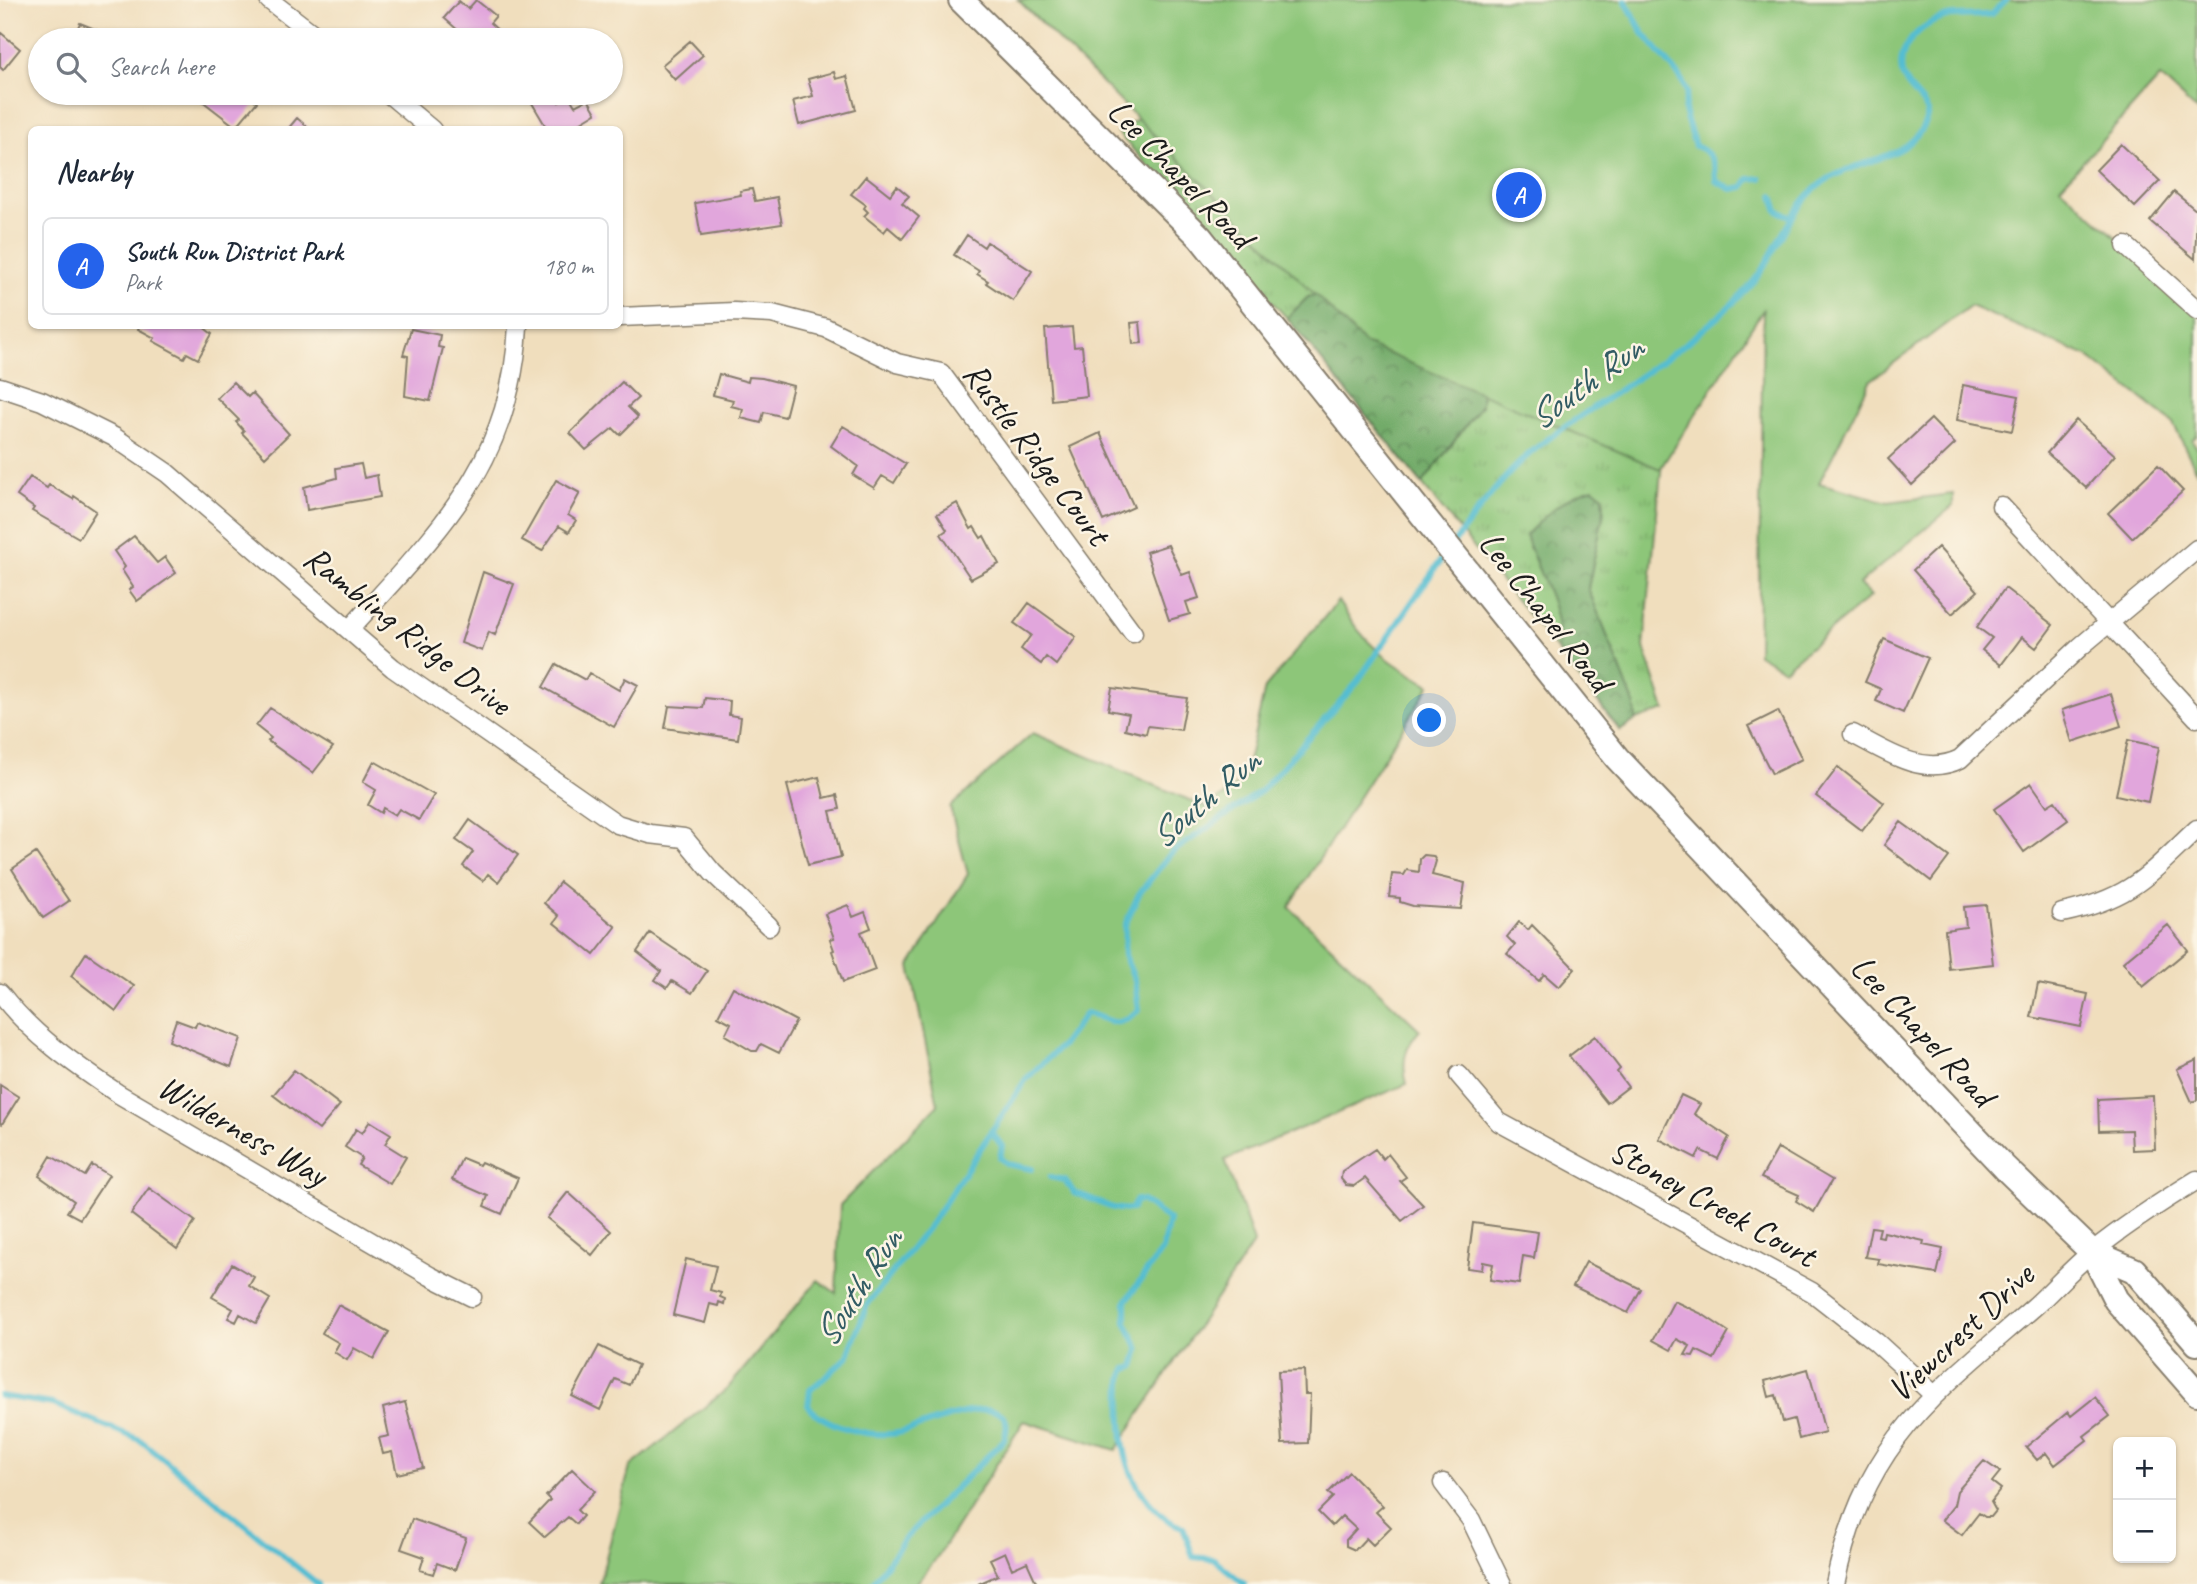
<!DOCTYPE html>
<html lang="en">
<head>
<meta charset="utf-8">
<style>
  :root { --surface:#fff; --page:#f2f2f3; --text:#1f2937; --muted:#747a83; --line:#e0e1e3; --accent:#2563eb }
  body { margin:0; font-family:Caveat,sans-serif; background:var(--page); color:var(--text) }
  .controls { position:absolute; right:21px; bottom:21px; display:grid; overflow:hidden; border-radius:10px; box-shadow:0 2px 5px #0004 }
  .controls button { width:63px; height:63px; display:grid; place-items:center; padding:0; border:0; border-bottom:2px solid var(--line); background:var(--surface); color:var(--text); font:35px sans-serif }
  .you { position:absolute; left:1430px; top:721px; width:24px; height:24px; margin:-18px; border:5px solid #fff; border-radius:50%; background:#1a73e8; box-shadow:0 0 0 10px #1a73e833 }
  .badge { display:grid; place-items:center; width:46px; height:46px; border-radius:50%; background:var(--accent); color:#fff; font-size:23px; font-weight:700 }
  .pin { position:absolute; translate:-50% -50%; border:4px solid #fff; box-shadow:0 2px 7px #0006 }
  .list { margin:0; padding:0; list-style:none }
  h2 { display:flex; justify-content:space-between; align-items:center; height:91px; margin:0; padding:0 28px; font-size:30px }
  h2 small { font-size:23px; font-weight:400; color:var(--muted) }
  .list li { display:grid; grid-template-columns:46px 1fr auto; gap:21px; align-items:center; box-sizing:border-box; height:98px; margin:0 14px 14px; padding:0 14px; border:2px solid var(--line); border-radius:10px }
  .list b { display:block; font-size:26px; white-space:nowrap }
  .list p { margin:0; font-size:23px; white-space:nowrap; color:var(--muted) }
  .list em { font-size:23px; font-style:normal; color:var(--muted) }
  .icon { flex:none; width:38px; height:38px; fill:none; stroke:currentColor; stroke-width:2; stroke-linecap:round; stroke-linejoin:round }
  .map { position:relative; flex:none; width:2197px; height:1584px; overflow:hidden }
  .search { position:absolute; background:var(--surface); box-shadow:0 2px 5px #0004; left:28px; top:28px; width:595px; height:77px; display:flex; align-items:center; gap:18px; box-sizing:border-box; padding:0 24px; border-radius:38px; color:var(--muted); font-size:26px }
  .panel { position:absolute; background:var(--surface); box-shadow:0 2px 5px #0004; left:28px; top:126px; width:595px; height:203px; border-radius:10px }
  .map>svg:first-child { display:block }
  .grass { fill:url(#grass-tufts); stroke:#54714a; stroke-width:2 }
  .forest { fill:url(#forest-crowns); stroke:#476442; stroke-width:2 }
  .park { fill:#8dc679; stroke:#54714a; stroke-width:2 }
  .lines { fill:none; stroke-linecap:round; stroke-linejoin:round }
  .stream { stroke:#54bdd1; stroke-width:6 }
  .building { fill:#e1a6dc }
  .street-casing { stroke:#867d6c; stroke-width:21 }
  .secondary-casing { stroke:#867d6c; stroke-width:28 }
  .street { stroke:#fff; stroke-width:18 }
  .secondary { stroke:#fff; stroke-width:24 }
  .labels { text-anchor:middle; stroke-width:5; stroke-linejoin:round; paint-order:stroke }
  .street-label { font-size:35px; fill:#1c1c1c; stroke:#fcf5e5 }
  .water-label { font-size:37px; font-style:italic; fill:#325c64; stroke:#fcf5e5 }
</style>
</head>
<body>
<div class="map">
<svg width="2197" height="1584" viewBox="0 0 2197 1584">
  <defs>
    <pattern id="grass-tufts" width="24" height="20" patternUnits="userSpaceOnUse" patternTransform="scale(1.75)"><rect width="24" height="20" fill="#8dc679"/><path d="M3 7l-1-3M5 7V3M7 7l1-3M15 17l-1-3M17 17v-4M19 17l1-3" fill="none" stroke="#79aa68"/></pattern>
    <pattern id="forest-crowns" width="20" height="18" patternUnits="userSpaceOnUse" patternTransform="scale(1.75)"><rect width="20" height="18" fill="#72ab69"/><path d="M2 6a3 3 0 1 1 6 0M12 15a3 3 0 1 1 6 0" fill="none" stroke="#5d8a56"/></pattern>
  </defs>
  <rect width="100%" height="100%" fill="#fcf5e5"/>
  <filter id="ink" filterUnits="userSpaceOnUse"><feTurbulence type="fractalNoise" baseFrequency=".0143" numOctaves="2"/><feDisplacementMap in="SourceGraphic" scale="14" xChannelSelector="R" yChannelSelector="G"/><feConvolveMatrix kernelMatrix="1 2 1 2 8 2 1 2 1" color-interpolation-filters="sRGB"/></filter>
  <filter id="wash" filterUnits="userSpaceOnUse"><feTurbulence type="fractalNoise" baseFrequency=".00686" numOctaves="4" result="noise"/><feDisplacementMap in="SourceGraphic" scale="28" xChannelSelector="R" yChannelSelector="G"/><feGaussianBlur stdDeviation="1.57" result="paint"/><feColorMatrix in="noise" values="0 0 0 0 0 0 0 0 0 0 0 0 0 0 0 0 0 1.4 0 .05"/><feComposite in="paint" operator="in"/></filter>
  <g filter="url(#wash)">
    <rect width="100%" height="100%" fill="#f0debd"/>
    <path class="grass" d="M 1166,114 L 1663,451 L 1644,647 L 1665,710 L 1636,720 L 1635,706 L 1588,588 L 1604,511 L 1603,496 L 1529,547 C 1546,580 1562,613 1558,651 L 1422,484 L 1481,406 L 1308,297 L 1287,318 L 1117,132 L 1138,119 Z"/>
    <path class="forest" d="M 1327,292 L 1482,387 L 1481,405 L 1422,484 L 1287,318 L 1308,297 Z
      M 1593,488 L 1603,496 L 1604,511 L 1588,588 L 1635,706 L 1636,720 L 1620,731 L 1558,651 C 1563,606 1537,576 1526,535 C 1547,514 1564,496 1593,488 Z"/>
    <path class="park" d="M 1018,0 L 2197,0 L 2197,111 L 2160,77 L 2060,187 L 2197,310 L 2197,434 L 2192,440 L 2197,448 L 2197,472 L 2173,423 L 2087,356 L 1970,306 L 1870,381 L 1819,483 L 1888,502 L 1953,494 L 1953,506 L 1859,584 L 1871,596 L 1784,669 L 1758,654 L 1763,310 L 1660,469 L 1365,344 Z
      M 1338,601 C 1364,644 1386,661 1430,685 L 1289,907 L 1420,1030 C 1405,1047 1401,1062 1407,1084 L 1225,1160 L 1254,1242 L 1116,1450 L 1024,1421 L 936,1559 L 916,1584 L 599,1584 L 630,1467 L 727,1389 L 818,1280 L 836,1293 L 840,1205 L 938,1105 L 910,966 L 968,874 L 950,807 L 1033,733 L 1208,808 L 1244,779 L 1265,688 Z"/>
    <g class="lines">
      <path class="stream" d="M 1625,0 L 1643,33 L 1681,78 L 1687,92 L 1684,111 L 1695,146 C 1712,152 1716,164 1716,181 L 1732,189 L 1743,187 L 1749,179 L 1761,178
        M 1773,196 L 1778,211 L 1792,217
        M 1452,545 C 1479,510 1507,469 1544,442 C 1612,392 1688,351 1747,289 C 1778,257 1788,203 1828,179 C 1864,157 1918,160 1928,112 C 1922,97 1906,90 1902,73 C 1896,43 1928,18 1954,16 C 1967,15 1979,16 1992,14 L 2006,0
        M 991,1131 L 1002,1146 L 1000,1158 L 1007,1164 L 1032,1169
        M 1050,1177 L 1065,1180 L 1074,1193 C 1096,1198 1108,1212 1132,1209 L 1136,1200 L 1143,1201 L 1169,1220 L 1162,1250 L 1126,1301 L 1126,1322 L 1139,1349 L 1134,1367 L 1126,1369 L 1122,1378 C 1121,1424 1118,1466 1149,1502 C 1161,1515 1167,1522 1183,1527 L 1193,1557 L 1214,1559 L 1244,1584
        M 0,1396 L 53,1404 L 140,1440 L 318,1584
        M 872,1584 L 907,1536 L 1004,1440 C 1024,1379 921,1429 898,1433 C 871,1438 826,1427 808,1406 L 810,1390 L 847,1358 L 867,1305 L 932,1222 L 1026,1079 L 1063,1044 L 1086,1013 C 1113,1019 1112,1032 1139,1010 L 1135,980 L 1124,955 L 1125,925 L 1139,894 L 1171,853 L 1261,791 L 1355,685 L 1445,554"/>
    </g>
    <g id="blocks">
      <path class="building" d="M 476,0 L 496,16 L 490,23 L 501,33 L 499,36 L 504,40 L 469,40 L 444,18 L 459,1 L 468,9 Z
        M 80,23 L 122,40 L 72,40 Z
        M 0,32 L 20,49 L 3,70 L 0,67 Z
        M 690,41 L 703,55 L 675,80 L 662,65 Z
        M 834,72 L 836,79 L 847,76 L 856,110 L 799,125 L 793,101 L 813,96 L 808,79 Z
        M 192,93 L 246,93 L 257,102 L 236,127 Z
        M 526,93 L 554,93 L 559,102 L 569,96 L 575,106 L 588,99 L 596,113 L 573,127 L 575,130 L 548,130 Z
        M 297,118 L 311,130 L 287,130 Z
        M 2121,144 L 2160,181 L 2135,207 L 2096,170 Z
        M 866,176 L 890,195 L 897,186 L 909,196 L 902,203 L 919,217 L 902,239 L 888,227 L 884,232 L 864,216 L 868,212 L 864,208 L 866,205 L 851,194 Z
        M 752,189 L 755,201 L 777,197 L 782,224 L 701,236 L 695,203 L 741,195 L 740,191 Z
        M 2174,192 L 2197,211 L 2195,259 L 2150,221 Z
        M 967,235 L 984,247 L 987,242 L 1032,271 L 1013,301 L 986,283 L 988,281 L 977,274 L 979,271 L 954,255 Z
        M 1140,322 L 1142,343 L 1133,344 L 1131,323 Z
        M 139,326 L 202,326 L 212,334 L 198,359 L 187,353 L 184,358 L 153,341 L 155,338 L 138,329 Z
        M 1072,327 L 1074,347 L 1082,346 L 1087,396 L 1051,400 L 1045,329 Z
        M 411,329 L 440,335 L 438,347 L 443,348 L 430,401 L 405,396 L 408,356 L 403,355 Z
        M 719,374 L 748,382 L 749,377 L 762,378 L 793,386 L 785,417 L 764,412 L 761,423 L 741,418 L 743,409 L 731,406 L 733,400 L 713,395 Z
        M 233,382 L 248,397 L 252,393 L 289,434 L 265,457 L 242,433 L 244,431 L 236,422 L 239,420 L 217,398 Z
        M 622,382 L 638,398 L 628,407 L 638,417 L 620,435 L 613,428 L 586,450 L 570,433 Z
        M 1963,385 L 2019,396 L 2012,431 L 1957,420 Z
        M 1931,419 L 1955,444 L 1912,485 L 1888,459 Z
        M 2076,420 L 2115,455 L 2086,488 L 2047,453 Z
        M 843,426 L 906,464 L 894,483 L 882,476 L 874,488 L 853,475 L 858,466 L 831,446 Z
        M 1100,433 L 1134,507 L 1103,521 L 1070,447 Z
        M 361,464 L 364,478 L 377,475 L 380,497 L 307,510 L 304,487 L 337,478 L 336,468 Z
        M 2158,465 L 2183,491 L 2132,538 L 2108,513 Z
        M 30,477 L 47,488 L 49,485 L 73,499 L 74,496 L 96,511 L 79,538 L 32,511 L 34,508 L 17,496 Z
        M 556,480 L 580,493 L 568,515 L 576,520 L 569,532 L 559,526 L 542,551 L 522,540 Z
        M 957,503 L 971,529 L 974,527 L 981,538 L 984,536 L 999,564 L 971,579 L 941,534 L 947,530 L 937,514 Z
        M 134,536 L 157,563 L 165,557 L 176,573 L 137,601 L 129,590 L 133,587 L 122,570 L 125,567 L 114,551 Z
        M 1168,545 L 1182,575 L 1190,572 L 1199,598 L 1186,602 L 1190,614 L 1169,620 L 1146,552 Z
        M 1938,547 L 1978,591 L 1952,614 L 1913,570 Z
        M 483,572 L 514,584 L 495,635 L 489,632 L 482,651 L 461,643 Z
        M 2005,588 L 2053,625 L 2036,648 L 2022,637 L 2001,665 L 1982,650 L 1992,638 L 1977,627 Z
        M 1029,603 L 1076,637 L 1056,665 L 1046,657 L 1041,664 L 1021,649 L 1031,635 L 1014,623 Z
        M 1884,639 L 1928,658 L 1903,713 L 1876,701 L 1881,689 L 1865,682 Z
        M 556,664 L 585,680 L 589,673 L 619,690 L 625,678 L 638,685 L 614,727 L 543,687 Z
        M 1112,688 L 1187,698 L 1181,730 L 1148,726 L 1146,734 L 1125,729 L 1129,714 L 1108,710 Z
        M 2111,694 L 2121,726 L 2072,742 L 2062,710 Z
        M 705,698 L 730,701 L 729,715 L 741,717 L 738,739 L 665,728 L 669,706 L 703,708 Z
        M 270,708 L 333,747 L 313,773 L 268,741 L 271,738 L 256,726 Z
        M 1778,711 L 1802,759 L 1772,774 L 1748,726 Z
        M 2128,740 L 2159,747 L 2148,802 L 2116,795 Z
        M 374,761 L 434,795 L 419,820 L 399,809 L 395,815 L 383,808 L 381,813 L 368,805 L 376,790 L 363,782 Z
        M 1838,767 L 1884,803 L 1862,831 L 1816,796 Z
        M 819,777 L 824,798 L 837,795 L 840,809 L 830,811 L 841,857 L 808,865 L 787,785 Z
        M 2031,783 L 2047,806 L 2055,801 L 2068,820 L 2024,852 L 1994,809 Z
        M 470,820 L 518,855 L 498,882 L 488,874 L 483,881 L 463,866 L 473,852 L 456,840 Z
        M 1901,822 L 1949,857 L 1931,881 L 1884,845 Z
        M 36,853 L 69,901 L 43,918 L 12,869 Z
        M 1424,855 L 1433,856 L 1436,861 L 1432,875 L 1465,883 L 1461,909 L 1413,906 L 1400,902 L 1400,898 L 1389,897 L 1392,874 L 1404,875 L 1407,870 L 1419,872 L 1420,859 Z
        M 560,882 L 616,927 L 594,955 L 554,923 L 559,916 L 544,903 Z
        M 848,905 L 853,917 L 865,912 L 871,928 L 861,932 L 875,970 L 843,982 L 832,951 L 834,950 L 830,939 L 834,938 L 825,914 Z
        M 1986,905 L 1993,964 L 1949,969 L 1945,930 L 1966,927 L 1964,907 Z
        M 1519,922 L 1528,930 L 1532,925 L 1575,969 L 1559,987 L 1544,974 L 1539,981 L 1507,954 L 1515,945 L 1507,937 Z
        M 2168,925 L 2188,950 L 2143,987 L 2123,962 Z
        M 650,933 L 707,971 L 692,993 L 672,981 L 667,988 L 655,980 L 661,971 L 637,952 Z
        M 86,953 L 134,986 L 116,1011 L 71,976 Z
        M 2038,984 L 2088,994 L 2081,1027 L 2031,1017 Z
        M 733,987 L 796,1021 L 779,1053 L 761,1044 L 757,1051 L 752,1051 L 725,1035 L 731,1023 L 718,1016 Z
        M 176,1020 L 195,1027 L 197,1022 L 241,1038 L 231,1067 L 169,1041 Z
        M 1595,1036 L 1620,1069 L 1617,1072 L 1628,1087 L 1607,1103 L 1569,1056 Z
        M 2197,1060 L 2197,1100 L 2192,1102 L 2177,1069 Z
        M 294,1070 L 340,1105 L 319,1130 L 273,1095 Z
        M 0,1085 L 19,1097 L 2,1124 L 0,1123 Z
        M 1681,1095 L 1700,1104 L 1694,1114 L 1729,1137 L 1718,1159 L 1700,1150 L 1696,1158 L 1659,1139 Z
        M 2153,1096 L 2155,1149 L 2132,1150 L 2131,1130 L 2099,1131 L 2098,1099 Z
        M 370,1121 L 391,1134 L 385,1144 L 406,1157 L 390,1184 L 358,1165 L 362,1158 L 345,1147 L 356,1129 L 362,1133 Z
        M 1778,1148 L 1832,1180 L 1814,1212 L 1796,1201 L 1799,1195 L 1761,1178 Z
        M 1375,1149 L 1383,1159 L 1388,1154 L 1406,1177 L 1400,1181 L 1423,1205 L 1402,1221 L 1365,1178 L 1354,1186 L 1346,1185 L 1341,1179 L 1342,1171 Z
        M 51,1156 L 85,1176 L 92,1165 L 109,1175 L 80,1219 L 67,1212 L 74,1201 L 39,1176 Z
        M 462,1158 L 479,1165 L 481,1162 L 518,1178 L 502,1214 L 484,1206 L 488,1196 L 452,1180 Z
        M 149,1188 L 195,1221 L 177,1249 L 131,1214 Z
        M 568,1192 L 611,1231 L 592,1255 L 547,1218 Z
        M 1473,1223 L 1538,1232 L 1534,1258 L 1523,1256 L 1519,1284 L 1490,1280 L 1493,1264 L 1483,1262 L 1482,1270 L 1467,1268 Z
        M 1871,1227 L 1880,1228 L 1878,1236 L 1883,1237 L 1884,1232 L 1924,1241 L 1923,1245 L 1943,1249 L 1937,1274 L 1878,1264 L 1879,1259 L 1865,1257 Z
        M 686,1259 L 716,1266 L 710,1290 L 721,1293 L 720,1297 L 725,1299 L 724,1304 L 719,1302 L 718,1306 L 710,1304 L 705,1323 L 673,1315 Z
        M 1586,1262 L 1641,1289 L 1628,1313 L 1573,1286 Z
        M 232,1264 L 254,1277 L 249,1286 L 270,1299 L 256,1323 L 240,1314 L 236,1322 L 228,1318 L 233,1309 L 212,1297 Z
        M 1674,1301 L 1702,1314 L 1729,1332 L 1714,1359 L 1696,1350 L 1693,1356 L 1685,1355 L 1690,1346 L 1677,1339 L 1671,1350 L 1653,1340 Z
        M 338,1305 L 389,1332 L 374,1359 L 354,1348 L 347,1360 L 334,1352 L 339,1343 L 322,1333 Z
        M 599,1346 L 638,1365 L 629,1385 L 615,1379 L 600,1410 L 572,1396 Z
        M 1808,1369 L 1825,1432 L 1799,1439 L 1794,1419 L 1783,1422 L 1776,1395 L 1769,1397 L 1765,1381 Z
        M 1304,1370 L 1305,1394 L 1310,1394 L 1308,1443 L 1282,1444 L 1278,1371 Z
        M 2095,1397 L 2110,1416 L 2084,1436 L 2087,1440 L 2055,1465 L 2046,1453 L 2037,1460 L 2026,1447 L 2068,1412 L 2071,1416 Z
        M 405,1402 L 423,1468 L 397,1474 L 392,1452 L 383,1454 L 379,1438 L 389,1436 L 383,1408 Z
        M 1984,1461 L 2000,1472 L 1992,1482 L 2001,1489 L 1991,1502 L 1996,1511 L 1991,1517 L 1985,1517 L 1979,1513 L 1962,1535 L 1942,1520 L 1954,1505 L 1957,1491 Z
        M 572,1469 L 595,1491 L 577,1510 L 583,1516 L 576,1524 L 568,1517 L 545,1537 L 529,1522 L 550,1500 L 546,1496 Z
        M 1349,1472 L 1383,1506 L 1376,1512 L 1391,1527 L 1373,1545 L 1366,1538 L 1355,1550 L 1346,1546 L 1346,1540 L 1356,1529 L 1342,1516 L 1332,1526 L 1318,1512 L 1333,1497 L 1328,1493 Z
        M 412,1519 L 466,1538 L 455,1570 L 437,1563 L 433,1574 L 420,1570 L 424,1557 L 401,1549 Z
        M 1005,1552 L 1012,1569 L 1027,1562 L 1037,1584 L 978,1584 L 998,1575 L 990,1559 Z"/>
    </g>
  </g>
  <g filter="url(#ink)">
    <use href="#blocks" fill-opacity="0" stroke="#867d6c" stroke-width="2"/>
    <g class="lines">
      <defs>
        <path id="street" d="M 269,0 L 321,40
          M 388,93 L 432,130
          M 2126,246 L 2197,310
          M 620,317 L 734,312 L 772,314 L 826,328 L 897,363 L 941,373 L 1133,633
          M 0,387 L 42,401 L 114,437 L 167,473 L 393,668 L 617,824 L 650,834 L 684,838 L 713,873 L 769,926
          M 2001,506 L 2197,718
          M 349,630 C 437,532 511,466 518,326
          M 1853,734 C 1887,752 1923,777 1960,759 L 2080,647 L 2197,549
          M 2062,913 C 2132,898 2147,876 2197,829
          M 0,993 C 32,1035 74,1064 117,1093 L 430,1276 L 472,1297
          M 1459,1075 L 1499,1122 L 1812,1292 L 1876,1342 L 1933,1394
          M 1443,1483 L 1471,1520 L 1502,1584
          M 1835,1584 C 1864,1442 1932,1396 2034,1307 C 2054,1289 2071,1269 2092,1252 C 2124,1226 2161,1202 2197,1180"/>
        <path id="secondary" d="M 961,0 L 1200,237 L 1617,758 L 2005,1168 L 2092,1252 L 2116,1300 L 2197,1393
          M 2092,1252 L 2134,1270 L 2197,1343"/>
      </defs>
      <use href="#street" class="street-casing"/>
      <use href="#secondary" class="secondary-casing"/>
      <use href="#street" class="street"/>
      <use href="#secondary" class="secondary"/>
    </g>
  </g>
  <g class="labels">
    <g class="street-label">
      <text transform="translate(1181 173) rotate(46)" y="12">Lee Chapel Road</text>
      <text transform="translate(1037 453) rotate(53)" y="12">Rustle Ridge Court</text>
      <text transform="translate(1546 611) rotate(52)" y="12">Lee Chapel Road</text>
      <text transform="translate(408 630) rotate(38)" y="12">Rambling Ridge Drive</text>
      <text transform="translate(1923 1030) rotate(47)" y="12">Lee Chapel Road</text>
      <text transform="translate(243 1130) rotate(30)" y="12">Wilderness Way</text>
      <text transform="translate(1713 1202) rotate(29)" y="12">Stoney Creek Court</text>
      <text transform="translate(1960 1332) rotate(-43)" y="12">Viewcrest Drive</text>
    </g>
    <g class="water-label">
      <text transform="translate(1585 382) rotate(-36)" y="13">South Run</text>
      <text transform="translate(1204 798) rotate(-40)" y="13">South Run</text>
      <text transform="translate(857 1287) rotate(-57)" y="13">South Run</text>
    </g>
  </g>
</svg>
<div class="controls">
<button>+</button>
<button>−</button>
</div>
<div class="you"></div>
<div class="pin badge" style="left:1519px;top:195px">A</div>
<div class="search"><svg class="icon" aria-label="search" viewBox="0 0 24 24"><circle cx="10" cy="10" r="6"/><path d="M15 15l6 6"/></svg>Search here</div>
<section class="panel">
<h2>Nearby<small></small></h2>
<ul class="list">
<li><span class="badge">A</span><div><b>South Run District Park</b><p>Park</p></div><em>180 m</em></li>
</ul>
</section>
</div>
</body>
</html>
